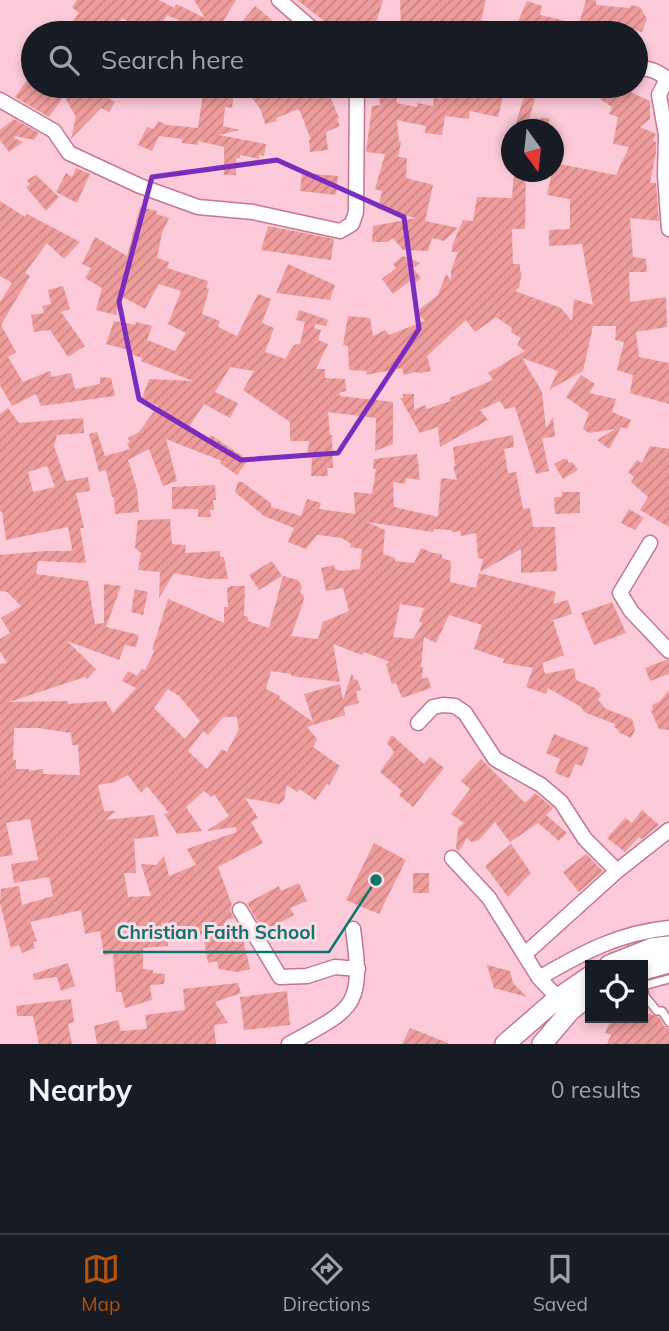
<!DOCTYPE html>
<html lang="en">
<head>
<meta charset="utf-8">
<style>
  :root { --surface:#171b24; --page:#242831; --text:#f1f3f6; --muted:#9ea1a6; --line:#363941; --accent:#b45309 }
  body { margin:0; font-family:Mulish,sans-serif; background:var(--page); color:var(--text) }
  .controls { position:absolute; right:21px; bottom:21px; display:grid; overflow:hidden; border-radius:0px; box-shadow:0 4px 10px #0003 }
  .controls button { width:63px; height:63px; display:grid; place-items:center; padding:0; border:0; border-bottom:2px solid var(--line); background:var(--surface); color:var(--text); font:35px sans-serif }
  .compass { position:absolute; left:501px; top:119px; width:63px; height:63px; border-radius:50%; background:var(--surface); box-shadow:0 4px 10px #0003; rotate:165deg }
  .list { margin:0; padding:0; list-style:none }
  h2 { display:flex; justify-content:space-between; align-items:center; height:91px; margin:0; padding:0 28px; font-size:30px }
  h2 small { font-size:23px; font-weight:400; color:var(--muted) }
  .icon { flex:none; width:38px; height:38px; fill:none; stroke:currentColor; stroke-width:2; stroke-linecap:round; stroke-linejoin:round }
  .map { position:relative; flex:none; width:669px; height:1044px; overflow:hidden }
  .search { position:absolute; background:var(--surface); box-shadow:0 4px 10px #0003; left:21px; right:21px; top:21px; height:77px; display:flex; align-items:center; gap:18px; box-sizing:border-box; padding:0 24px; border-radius:38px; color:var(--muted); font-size:26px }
  .sheet { height:189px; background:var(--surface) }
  nav { display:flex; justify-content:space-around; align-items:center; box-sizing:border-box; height:98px; border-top:2px solid var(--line); background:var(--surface); font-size:19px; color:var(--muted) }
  nav a { display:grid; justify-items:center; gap:4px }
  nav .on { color:var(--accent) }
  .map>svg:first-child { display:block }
  .building { fill:url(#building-hatch); fill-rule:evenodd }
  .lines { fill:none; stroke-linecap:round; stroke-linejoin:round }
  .lane-casing { stroke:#c3788f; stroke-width:10 }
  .street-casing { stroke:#c3788f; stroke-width:17 }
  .secondary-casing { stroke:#c3788f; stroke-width:22 }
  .lane { stroke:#fff; stroke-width:7 }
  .street { stroke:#fff; stroke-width:14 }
  .secondary { stroke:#fff; stroke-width:19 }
  .marked { fill:none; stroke:#7b2cbf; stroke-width:5; stroke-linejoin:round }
  .leader { fill:none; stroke:#0f766e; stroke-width:2.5 }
  .callout-dot { fill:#0f766e; stroke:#fedce5; stroke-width:2.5 }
  .callout-label { font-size:19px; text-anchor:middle; font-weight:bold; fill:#0f766e; stroke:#fedce5; stroke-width:6; stroke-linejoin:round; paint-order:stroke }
</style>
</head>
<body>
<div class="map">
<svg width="669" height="1044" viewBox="0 0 669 1044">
  <defs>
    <pattern id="building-hatch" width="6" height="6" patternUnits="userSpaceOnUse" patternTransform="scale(1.75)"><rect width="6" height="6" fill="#ee9c9c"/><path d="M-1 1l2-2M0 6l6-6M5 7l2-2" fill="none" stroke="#cc8585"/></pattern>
  </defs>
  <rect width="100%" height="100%" fill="#fccad8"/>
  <path class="building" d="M 77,0 L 159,0 L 174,8 L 176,4 L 205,18 L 194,0 L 236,0 L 216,33 L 196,33 L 189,30 L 191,26 L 167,15 L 157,33 L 136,33 L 139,27 L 122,18 L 111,33 L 65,33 L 79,13 L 72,7 Z
    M 297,0 L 383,0 L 373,33 L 340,33 Z
    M 400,0 L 486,0 L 481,20 L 485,21 L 483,32 L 473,30 L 472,33 L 439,33 L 428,31 L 428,25 L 401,26 Z
    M 586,0 L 596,0 L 596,5 L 630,8 L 631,5 L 640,7 L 647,19 L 642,32 L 610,25 L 608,33 L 513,33 L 527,1 L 542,6 L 540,15 L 579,24 Z
    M 255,6 L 272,20 L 262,33 L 233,33 Z
    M 33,72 L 33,86 L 84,86 L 99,96 L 101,94 L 115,102 L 109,112 L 101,108 L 71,139 L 76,117 L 64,96 L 49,117 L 15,97 Z
    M 204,86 L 235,86 L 232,108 L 225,107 L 223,126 L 240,130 L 219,135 L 266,144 L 264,156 L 259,155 L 259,159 L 240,155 L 240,158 L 236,158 L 236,175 L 224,175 L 224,147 L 198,141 L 198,145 L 182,143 L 182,139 L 159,136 L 152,151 L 138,145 L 147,127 L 154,129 L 158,121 L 167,125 L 198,128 Z
    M 243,86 L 276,86 L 284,95 L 296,86 L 326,86 L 339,118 L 337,119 L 340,126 L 326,132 L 328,150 L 310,152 L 309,140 L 311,140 L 299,109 L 276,118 L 277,121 L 265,124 L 261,110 Z
    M 378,86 L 396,86 L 397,103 L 417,107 L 417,103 L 433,106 L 434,98 L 441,99 L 445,86 L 506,86 L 498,117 L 470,111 L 469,119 L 445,116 L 442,135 L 425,133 L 426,126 L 397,120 L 399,141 L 401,142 L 398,157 L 407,158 L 406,178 L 433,185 L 425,221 L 458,228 L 444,241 L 432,238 L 428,251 L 403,250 L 393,238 L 387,242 L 372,242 L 373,226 L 416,218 L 378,209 L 382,191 L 375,189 L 385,154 L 366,152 L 372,106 L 380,105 Z
    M 527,86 L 539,86 L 529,119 L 549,118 L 549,130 L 514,130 Z
    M 580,86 L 617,86 L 650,101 L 650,119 L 640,127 L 656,134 L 653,141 L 656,142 L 656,152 L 650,183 L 656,183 L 659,221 L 630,218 L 633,257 L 646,259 L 647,272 L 629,272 L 630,302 L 666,297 L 667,327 L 636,332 L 639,357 L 669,363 L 669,404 L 630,393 L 633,375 L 617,370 L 624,342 L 615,340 L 616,326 L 593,326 L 583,371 L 549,390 L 558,371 L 522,358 L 542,392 L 546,428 L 553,417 L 555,437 L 542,438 L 549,471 L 536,474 L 515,407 L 505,409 L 500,401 L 480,410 L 488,420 L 440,447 L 438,427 L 420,433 L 400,398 L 403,398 L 403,394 L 414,394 L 414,410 L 425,405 L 427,409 L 451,401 L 450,398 L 493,380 L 488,373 L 525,351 L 517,345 L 521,338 L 511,332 L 512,328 L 496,317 L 475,332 L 466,320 L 427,356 L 431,371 L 420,373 L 415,372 L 404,375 L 402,368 L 366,375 L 367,371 L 349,370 L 348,346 L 343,345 L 348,316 L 370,318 L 373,336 L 385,330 L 389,335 L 425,321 L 416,312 L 438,295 L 446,274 L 451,280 L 451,270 L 458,252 L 452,252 L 452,246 L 463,220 L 473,221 L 477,197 L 512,198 L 514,172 L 526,172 L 525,229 L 512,229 L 513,264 L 520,264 L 520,272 L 522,271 L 519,288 L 515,291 L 561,308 L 572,321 L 574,299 L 593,305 L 582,244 L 549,246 L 549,230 L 570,229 L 570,199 L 547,195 L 554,163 L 616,175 L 629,147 L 613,144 L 618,117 L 609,114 L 612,107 Z
    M 14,119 L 39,133 L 34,140 L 15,136 L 14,138 L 23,142 L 9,152 L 0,140 L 0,130 Z
    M 76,168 L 90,174 L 77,203 L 56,192 L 66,173 L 72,177 Z
    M 302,173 L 338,176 L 336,195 L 300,191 Z
    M 36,175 L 59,197 L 46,211 L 26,187 L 30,185 L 27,180 Z
    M 0,201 L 25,217 L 27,214 L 80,242 L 64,259 L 47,243 L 25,273 L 30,276 L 1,325 L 16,352 L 8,357 L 23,382 L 50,371 L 52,377 L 71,373 L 75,389 L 100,384 L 100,377 L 111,378 L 115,396 L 41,406 L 36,394 L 12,406 L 0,385 L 0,302 L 12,283 L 0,276 Z
    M 140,207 L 157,211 L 156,214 L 169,218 L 162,233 L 157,258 L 169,262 L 167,268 L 208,281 L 206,288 L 209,289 L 202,314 L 220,321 L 218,327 L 237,336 L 258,294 L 271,299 L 262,323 L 274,328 L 265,352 L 285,359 L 294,345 L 300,344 L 305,322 L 296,320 L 299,310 L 328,320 L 326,326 L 315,324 L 314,328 L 321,330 L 318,340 L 328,344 L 316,369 L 325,369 L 325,378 L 345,379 L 346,391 L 339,393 L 340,396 L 393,402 L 393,444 L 375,451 L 376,418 L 328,412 L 330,435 L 332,435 L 333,468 L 327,468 L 328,476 L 311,476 L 312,457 L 307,456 L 309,441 L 290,441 L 290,422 L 243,390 L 254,371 L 230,367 L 215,392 L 238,403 L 230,418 L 204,404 L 187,430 L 208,439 L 211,435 L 248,460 L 237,475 L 220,463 L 222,461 L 166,439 L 177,481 L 163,486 L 149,449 L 128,460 L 137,489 L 139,512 L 115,514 L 114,497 L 112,497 L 106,470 L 99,472 L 89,434 L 97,432 L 105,456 L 130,449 L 127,444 L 130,442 L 128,438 L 139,432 L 158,406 L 142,398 L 149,379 L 193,381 L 141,361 L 142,358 L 128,353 L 129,350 L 106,344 L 114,321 L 135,325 L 136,322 L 152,326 L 147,340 L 175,351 L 186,333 L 168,324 L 181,291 L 159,284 L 145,309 L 121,296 L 116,315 L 96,310 L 102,288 L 85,278 L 91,268 L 82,264 L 95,237 L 127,256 Z
    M 268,226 L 334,239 L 331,260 L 261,250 Z
    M 403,256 L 420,263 L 413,268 L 421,278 L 413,285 L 410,281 L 393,294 L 382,279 L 396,268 L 393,264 Z
    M 288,264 L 335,285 L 330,300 L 276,293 Z
    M 63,286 L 70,309 L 61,312 L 85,346 L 68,357 L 50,330 L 34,332 L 31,315 L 44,313 L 42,306 L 51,304 L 48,290 Z
    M 581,375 L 595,384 L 589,393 L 616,399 L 612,412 L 631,420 L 627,429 L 621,427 L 609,449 L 597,440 L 615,429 L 589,433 L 583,429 L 589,413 L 566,397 Z
    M 8,408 L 19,423 L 83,418 L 84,433 L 57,435 L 54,446 L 66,481 L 88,477 L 90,491 L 76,493 L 84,528 L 80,528 L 86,563 L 38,561 L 36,574 L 88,581 L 95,624 L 104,623 L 104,584 L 121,586 L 106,627 L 139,635 L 136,647 L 125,645 L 119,660 L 67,641 L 96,669 L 87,679 L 85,677 L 9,702 L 68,701 L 68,704 L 106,701 L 113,713 L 136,688 L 122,681 L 128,671 L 137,676 L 142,669 L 145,670 L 155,650 L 152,650 L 168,599 L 224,623 L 224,607 L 228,607 L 227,588 L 231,586 L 245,586 L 244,616 L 248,617 L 248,621 L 269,628 L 283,576 L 298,580 L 302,587 L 300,592 L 304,596 L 303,603 L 291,636 L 318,639 L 323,622 L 349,611 L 343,588 L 326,591 L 321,568 L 334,565 L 335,569 L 342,571 L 360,569 L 362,549 L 350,547 L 351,544 L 342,538 L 317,535 L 306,549 L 288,542 L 294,528 L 264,516 L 235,492 L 238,482 L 242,482 L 271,503 L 271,507 L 301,516 L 307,499 L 321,503 L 319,509 L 355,514 L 354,492 L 372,494 L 376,469 L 373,469 L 374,459 L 417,454 L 420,480 L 406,478 L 405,484 L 393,482 L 394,507 L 438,517 L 441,478 L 457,480 L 453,466 L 455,466 L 453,447 L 513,435 L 514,447 L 504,449 L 508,473 L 516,472 L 523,509 L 530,508 L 533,527 L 555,527 L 557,571 L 521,573 L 521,549 L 480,572 L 483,559 L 478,558 L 476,533 L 461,536 L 460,531 L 452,532 L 451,530 L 434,529 L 433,532 L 367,522 L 385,530 L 383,554 L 395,558 L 395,561 L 414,563 L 421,548 L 433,553 L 442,554 L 442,558 L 451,561 L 450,582 L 476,588 L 479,573 L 556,592 L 553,604 L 568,600 L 572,614 L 553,620 L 564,655 L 542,663 L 545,674 L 574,668 L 576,680 L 595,688 L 601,695 L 598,700 L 606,709 L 632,719 L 635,730 L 631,738 L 618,732 L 619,730 L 614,727 L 615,724 L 584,712 L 581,707 L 548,688 L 546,694 L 526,687 L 533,668 L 503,663 L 504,659 L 474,649 L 482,625 L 449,615 L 436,643 L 424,637 L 421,667 L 423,667 L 422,679 L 428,677 L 431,688 L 402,698 L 396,683 L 392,684 L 386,664 L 390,662 L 364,652 L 362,655 L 333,644 L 340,682 L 291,676 L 291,674 L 271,671 L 266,689 L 280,696 L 279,698 L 313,722 L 304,694 L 340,684 L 343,700 L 352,673 L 354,680 L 357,679 L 361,690 L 356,691 L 359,703 L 344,707 L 345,715 L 307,727 L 317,739 L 313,747 L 340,766 L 329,785 L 327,784 L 315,800 L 300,789 L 297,792 L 287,785 L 284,800 L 279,804 L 245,798 L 258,818 L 251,822 L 263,843 L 218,867 L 232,905 L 230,911 L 234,918 L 226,920 L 232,940 L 243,939 L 250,969 L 238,972 L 219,969 L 217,961 L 208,963 L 203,934 L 188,937 L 187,933 L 168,937 L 168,946 L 143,948 L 143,969 L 153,970 L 153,973 L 165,974 L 164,984 L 150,985 L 152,1000 L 125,1008 L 121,992 L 116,992 L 113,954 L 104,955 L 100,931 L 85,934 L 81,910 L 30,922 L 37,941 L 33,942 L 35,948 L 22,953 L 19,945 L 11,948 L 0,903 L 1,889 L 19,886 L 22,905 L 53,896 L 49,877 L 14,883 L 11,864 L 38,860 L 30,819 L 6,823 L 13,855 L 0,857 L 0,664 L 7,663 L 0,651 L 0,639 L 10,633 L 1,618 L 21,606 L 7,592 L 0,591 L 0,555 L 45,551 L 71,551 L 72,548 L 68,527 L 6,540 L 2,511 L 0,512 L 0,414 ZM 47,466 L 55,487 L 33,492 L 28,472 ZM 400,604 L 424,608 L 419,622 L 422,623 L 413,639 L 393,637 ZM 168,689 L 179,696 L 200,721 L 185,739 L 154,708 ZM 223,717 L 237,717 L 239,729 L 227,752 L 222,749 L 207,769 L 188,751 L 203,731 L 208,735 ZM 14,728 L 38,728 L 71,733 L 72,745 L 78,745 L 80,775 L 43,774 L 43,769 L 29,771 L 29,769 L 16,769 L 16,760 L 13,760 ZM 128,775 L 141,793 L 147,786 L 169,813 L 164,814 L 177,834 L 202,831 L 186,807 L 204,791 L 211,797 L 214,794 L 229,816 L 207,831 L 236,827 L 237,832 L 187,849 L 196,865 L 169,876 L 164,856 L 156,865 L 141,864 L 151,896 L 128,897 L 124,873 L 136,873 L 134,839 L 159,836 L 154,815 L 105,820 L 116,811 L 104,811 L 98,785 L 115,782 Z
    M 650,446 L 669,449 L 669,527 L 640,510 L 648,497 L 631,482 L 634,477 L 628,472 L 637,460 L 642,463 Z
    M 563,459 L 567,459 L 569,463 L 572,462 L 578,470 L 563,479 L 554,464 Z
    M 215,485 L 216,500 L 213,500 L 214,510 L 210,510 L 211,517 L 198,517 L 198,509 L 172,509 L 172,487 Z
    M 562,492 L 580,492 L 580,513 L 555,514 L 554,497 L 562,497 Z
    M 629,509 L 644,518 L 635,530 L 621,523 Z
    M 170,519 L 172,544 L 186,545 L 185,553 L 220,551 L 220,557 L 224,557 L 228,579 L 207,579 L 174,573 L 159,598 L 160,572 L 138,570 L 141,553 L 135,548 L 138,520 Z
    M 272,561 L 282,576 L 259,590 L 249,575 Z
    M 135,589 L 148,592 L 143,615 L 131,612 Z
    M 612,602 L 626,633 L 594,645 L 581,613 Z
    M 666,660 L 669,660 L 669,674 L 650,681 L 645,668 Z
    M 669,690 L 669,730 L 659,729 L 651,711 L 653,710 L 652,705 L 660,701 Z
    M 554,734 L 589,748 L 582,766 L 575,764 L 569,778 L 555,773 L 560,759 L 546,753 Z
    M 392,735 L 424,764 L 430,757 L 444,768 L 413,807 L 399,795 L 402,791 L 380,772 L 394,752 L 387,743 Z
    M 481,759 L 525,803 L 535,793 L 553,808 L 546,815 L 567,833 L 559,841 L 538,823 L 510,842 L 495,822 L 479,840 L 472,842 L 467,838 L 459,851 L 456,849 L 458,828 L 464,823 L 451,814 L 470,789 L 461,781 Z
    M 642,810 L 659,825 L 642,839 L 639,837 L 625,852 L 607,838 L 625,818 L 632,823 Z
    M 374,843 L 406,860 L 379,914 L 346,900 Z
    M 511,844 L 531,873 L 508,897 L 485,866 Z
    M 586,854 L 603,871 L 579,892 L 563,872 Z
    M 413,873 L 429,873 L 429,893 L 413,893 Z
    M 299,883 L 307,901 L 290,908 L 294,915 L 268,929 L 266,924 L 261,927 L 247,903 L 279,886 L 281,891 Z
    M 68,963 L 75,986 L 61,991 L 57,977 L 34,980 L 33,974 Z
    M 487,965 L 510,971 L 513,983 L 527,997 L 494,988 Z
    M 238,983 L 241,993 L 215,1002 L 228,1023 L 214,1025 L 216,1044 L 97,1044 L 94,1026 L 118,1020 L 121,1031 L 147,1029 L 145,1015 L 185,1010 L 183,989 Z
    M 287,991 L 290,1025 L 244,1030 L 240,997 Z
    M 71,999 L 74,1022 L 68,1024 L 72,1044 L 39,1044 L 33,1016 L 17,1016 L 16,1006 Z
    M 643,1012 L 659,1017 L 664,1026 L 669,1028 L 669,1044 L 607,1044 L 611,1035 L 605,1033 L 609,1024 L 618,1018 L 643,1018 Z
    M 410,1028 L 448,1043 L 448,1044 L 402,1044 Z"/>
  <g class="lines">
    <defs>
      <path id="lane" d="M 669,979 L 643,986 L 645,996 L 657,1011 L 662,1011 L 669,1022"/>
      <path id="street" d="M 279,0 L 317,33
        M 636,69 C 648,67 658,71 667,79
        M 669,81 L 667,79 L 659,95 L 666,135 L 665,175 L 669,229
        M 0,100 L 54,131 L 69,153 L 140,186 L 198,207 L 253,212 L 340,231 L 352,224 L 356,212 L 357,86
        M 650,543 L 620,593 L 631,611 L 669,651
        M 418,723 L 433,707 L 443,705 L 455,706 L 465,713 L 495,759 L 541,785 L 561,802 L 585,839 L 617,871
        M 452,858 L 489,898 L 539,978 L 558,998
        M 240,910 L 280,977 L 307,976 L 335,967 L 358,969
        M 525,954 L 617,871 L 669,830
        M 539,978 C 582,953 618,933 669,928
        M 289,1044 C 355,1008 364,1007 353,929"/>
      <path id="secondary" d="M 609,965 L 652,948 L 669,946
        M 643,970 L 669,963
        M 505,1044 L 558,998 L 590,976
        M 542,1044 L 570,1011 L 590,995"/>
    </defs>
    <use href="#lane" class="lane-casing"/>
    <use href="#street" class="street-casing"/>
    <use href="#secondary" class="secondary-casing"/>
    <use href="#lane" class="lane"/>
    <use href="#street" class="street"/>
    <use href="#secondary" class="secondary"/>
  </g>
  <path class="marked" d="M 277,160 L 404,217 L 419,329 L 338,453 L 241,460 L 139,399 L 119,302 L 152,177 Z"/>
  <path class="leader" d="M376 880L329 952H103"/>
  <circle class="callout-dot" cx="376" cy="880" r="7"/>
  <g class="callout-label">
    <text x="216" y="939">Christian Faith School</text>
  </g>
</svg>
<div class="controls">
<button><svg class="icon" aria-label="locate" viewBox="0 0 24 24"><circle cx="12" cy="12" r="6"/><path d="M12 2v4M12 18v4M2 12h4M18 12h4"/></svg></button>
</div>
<svg class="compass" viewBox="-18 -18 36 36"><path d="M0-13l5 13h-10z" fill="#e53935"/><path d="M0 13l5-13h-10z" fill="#9ea1a6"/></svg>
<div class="search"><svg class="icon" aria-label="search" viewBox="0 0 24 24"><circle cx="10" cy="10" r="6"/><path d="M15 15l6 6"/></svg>Search here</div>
</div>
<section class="sheet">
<h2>Nearby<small>0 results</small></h2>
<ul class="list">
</ul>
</section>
<nav>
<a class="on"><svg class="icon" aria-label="map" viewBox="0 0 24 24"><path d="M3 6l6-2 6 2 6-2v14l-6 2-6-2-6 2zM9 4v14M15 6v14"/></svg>Map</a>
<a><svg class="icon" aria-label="directions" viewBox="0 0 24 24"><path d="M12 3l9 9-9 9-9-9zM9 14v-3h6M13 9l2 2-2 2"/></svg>Directions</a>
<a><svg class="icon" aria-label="saved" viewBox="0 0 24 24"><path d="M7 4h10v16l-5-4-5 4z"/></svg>Saved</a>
</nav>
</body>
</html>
